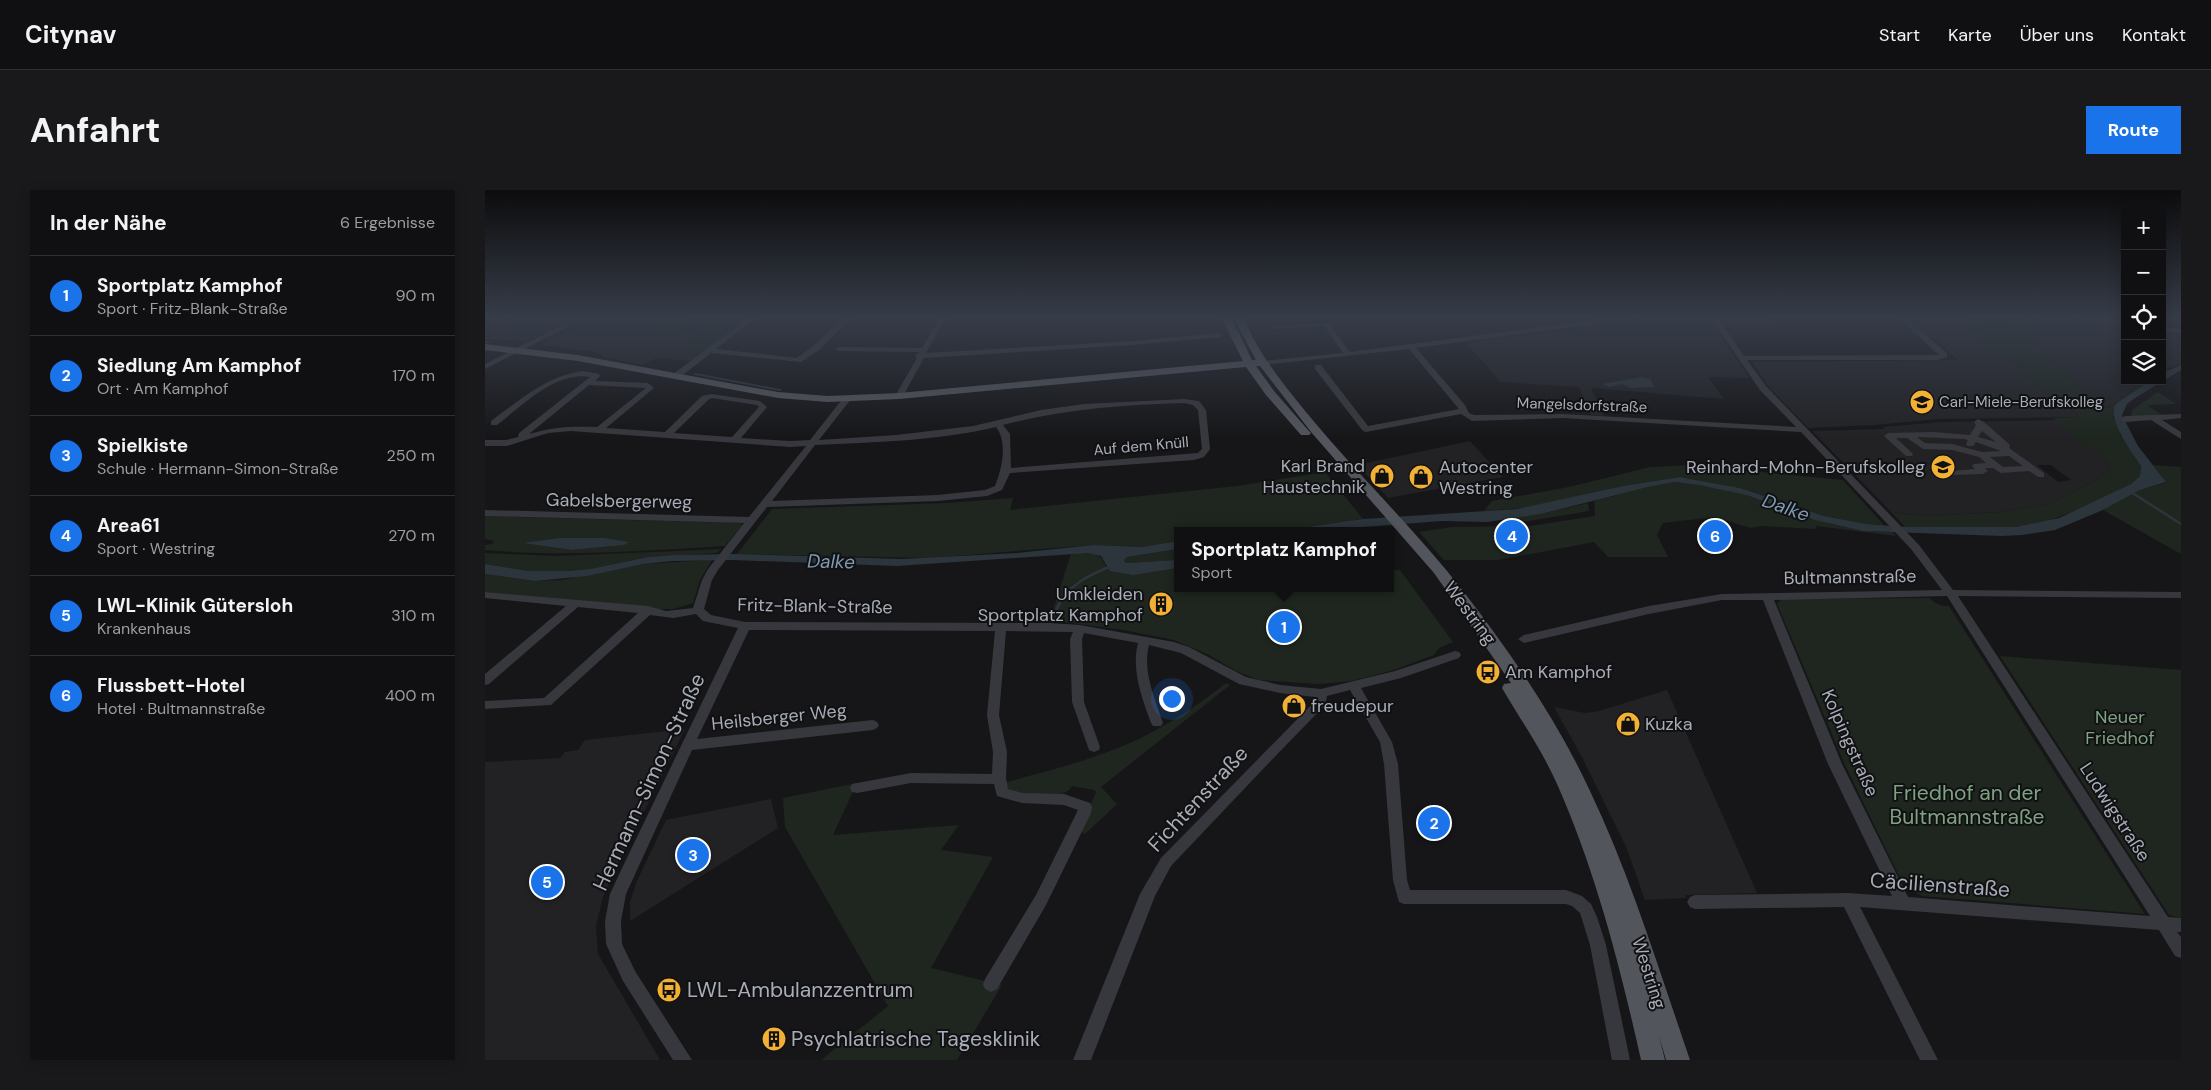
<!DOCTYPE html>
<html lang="de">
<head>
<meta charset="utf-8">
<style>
  :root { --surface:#101012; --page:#19191b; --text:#f1f3f6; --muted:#9c9d9f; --line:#303032; --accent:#1a73e8 }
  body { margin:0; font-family:"DM Sans",sans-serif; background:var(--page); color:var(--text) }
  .controls { position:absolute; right:15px; top:15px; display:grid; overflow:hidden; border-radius:0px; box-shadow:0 2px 12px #0003 }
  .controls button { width:45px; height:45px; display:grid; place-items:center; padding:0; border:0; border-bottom:1px solid var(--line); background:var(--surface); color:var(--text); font:25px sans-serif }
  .you { position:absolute; left:686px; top:508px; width:18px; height:18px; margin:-12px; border:4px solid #fff; border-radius:50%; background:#1a73e8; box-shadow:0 0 0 8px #1a73e833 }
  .badge { display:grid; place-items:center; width:32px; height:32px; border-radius:50%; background:var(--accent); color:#fff; font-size:16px; font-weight:700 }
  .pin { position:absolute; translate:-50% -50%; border:2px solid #fff; box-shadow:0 1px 5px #0006 }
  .popup { position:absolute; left:689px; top:337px; width:220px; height:65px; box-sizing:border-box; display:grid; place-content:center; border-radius:0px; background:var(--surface); filter:drop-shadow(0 1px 4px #0005); font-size:16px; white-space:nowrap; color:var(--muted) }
  .popup b { font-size:19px; color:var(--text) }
  .popup::after { content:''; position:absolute; left:50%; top:100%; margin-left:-10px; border:10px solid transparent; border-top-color:var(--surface) }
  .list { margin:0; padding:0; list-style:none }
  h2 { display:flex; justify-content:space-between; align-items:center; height:65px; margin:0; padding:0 20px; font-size:21px }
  h2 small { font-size:16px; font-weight:400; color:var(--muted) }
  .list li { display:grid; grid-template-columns:32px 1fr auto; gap:15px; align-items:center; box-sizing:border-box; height:80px; padding:0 20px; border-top:1px solid var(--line) }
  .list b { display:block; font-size:19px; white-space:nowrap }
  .list p { margin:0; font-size:16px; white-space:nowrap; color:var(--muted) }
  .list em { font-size:16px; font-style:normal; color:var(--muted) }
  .icon { flex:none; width:28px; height:28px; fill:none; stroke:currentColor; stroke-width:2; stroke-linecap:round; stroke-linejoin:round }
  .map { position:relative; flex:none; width:1696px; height:870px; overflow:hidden; border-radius:0px }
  header { display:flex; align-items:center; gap:30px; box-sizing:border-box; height:70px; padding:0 25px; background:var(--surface); border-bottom:1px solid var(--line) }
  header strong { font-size:24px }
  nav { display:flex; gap:28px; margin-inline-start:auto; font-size:18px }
  .intro { display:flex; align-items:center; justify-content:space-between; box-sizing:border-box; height:120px; padding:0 30px }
  h1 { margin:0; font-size:35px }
  .button { padding:12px 22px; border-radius:0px; background:var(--accent); color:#fff; font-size:18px; font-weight:700 }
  main { display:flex; gap:30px; padding:0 30px }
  aside { flex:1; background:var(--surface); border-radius:0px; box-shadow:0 2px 12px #0003 }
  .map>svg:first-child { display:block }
  .built { fill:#222225; fill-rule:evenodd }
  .green { fill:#1e261f; fill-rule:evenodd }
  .water { fill:#2c353c }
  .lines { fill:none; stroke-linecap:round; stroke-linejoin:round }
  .stream-far2 { stroke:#2c353c; stroke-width:2 }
  .stream-far1 { stroke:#2c353c; stroke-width:2.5 }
  .stream { stroke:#2c353c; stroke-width:3 }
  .minor { fill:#37383d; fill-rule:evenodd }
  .major { fill:#53555c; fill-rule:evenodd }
  .labels { text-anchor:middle; stroke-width:4; stroke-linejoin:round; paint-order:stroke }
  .far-poi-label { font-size:15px; fill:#a8adb8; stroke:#111113; text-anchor:start }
  .far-street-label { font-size:15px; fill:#a8adb8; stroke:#111113 }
  .poi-label { font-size:18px; fill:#a8adb8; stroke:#111113; text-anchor:start }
  .street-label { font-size:18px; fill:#a8adb8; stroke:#111113 }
  .park-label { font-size:18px; fill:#7fa381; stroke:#111113 }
  .water-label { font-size:19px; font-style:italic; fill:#7f9bb3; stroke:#111113 }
  .near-street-label { font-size:21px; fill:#a8adb8; stroke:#111113 }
  .near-park-label { font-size:21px; fill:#7fa381; stroke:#111113 }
  .near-poi-label { font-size:21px; fill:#a8adb8; stroke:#111113; text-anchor:start }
</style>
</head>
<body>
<header>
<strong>Citynav</strong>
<nav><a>Start</a><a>Karte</a><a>Über uns</a><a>Kontakt</a></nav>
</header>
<div class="intro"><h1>Anfahrt</h1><a class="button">Route</a></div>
<main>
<aside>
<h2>In der Nähe<small>6 Ergebnisse</small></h2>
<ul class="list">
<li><span class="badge">1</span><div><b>Sportplatz Kamphof</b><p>Sport · Fritz-Blank-Straße</p></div><em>90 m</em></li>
<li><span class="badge">2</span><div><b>Siedlung Am Kamphof</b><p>Ort · Am Kamphof</p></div><em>170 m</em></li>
<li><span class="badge">3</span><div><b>Spielkiste</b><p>Schule · Hermann-Simon-Straße</p></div><em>250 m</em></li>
<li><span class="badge">4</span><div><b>Area61</b><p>Sport · Westring</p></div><em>270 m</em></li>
<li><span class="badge">5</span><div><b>LWL-Klinik Gütersloh</b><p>Krankenhaus</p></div><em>310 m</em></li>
<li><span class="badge">6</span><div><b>Flussbett-Hotel</b><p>Hotel · Bultmannstraße</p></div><em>400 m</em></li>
</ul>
</aside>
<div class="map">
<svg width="1696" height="870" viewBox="0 0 1696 870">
  <rect width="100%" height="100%" fill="#161618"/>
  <path class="built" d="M 0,127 L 59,127 L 66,134 L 73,136 L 41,151 L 0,149 Z
    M 78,127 L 263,127 L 207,171 L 171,168 L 158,175 L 122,168 L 110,162 L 60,155 L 59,153 L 90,135 Z
    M 1171,127 L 1222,127 L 1265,188 L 1223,187 L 1239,209 L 1106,198 L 1119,226 L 1106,225 L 1094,197 L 1016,192 L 981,153 Z
    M 1235,127 L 1283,127 L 1295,139 L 1242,138 Z
    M 1418,127 L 1473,127 L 1508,149 L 1492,151 L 1530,172 L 1544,182 L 1538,183 L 1595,227 L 1453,229 L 1390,235 L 1323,238 L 1283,196 L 1267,172 L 1473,170 L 1448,148 L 1442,147 Z
    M 1529,127 L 1576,127 L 1640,136 L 1640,191 L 1661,191 L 1624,217 L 1610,215 Z
    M 1677,141 L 1696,144 L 1696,174 L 1677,180 Z
    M 1571,230 L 1625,275 L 1626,279 L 1609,291 L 1566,314 L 1515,322 L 1442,326 L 1407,323 L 1327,241 L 1399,239 L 1398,237 L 1456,232 ZM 1552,275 L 1566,275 L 1586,290 L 1573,292 Z
    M 985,251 L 1018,287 L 903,308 L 872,275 Z
    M 1182,500 L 1272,703 L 1200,705 L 1201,708 L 1160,710 L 1142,659 L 1098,569 L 1069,517 L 1100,523 L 1114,521 Z
    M 200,539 L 132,676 L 118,707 L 111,736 L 113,764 L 175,870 L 0,870 L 0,572 L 75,568 L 80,562 L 93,560 L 100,550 Z
    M 286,609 L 293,638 L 145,731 L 145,712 L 151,693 L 181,630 Z"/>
  <path class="green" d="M 180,127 L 263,127 L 222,158 L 197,158 L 220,139 L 167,137 C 179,128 191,137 203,128 Z
    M 1473,127 L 1499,127 L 1503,137 L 1529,138 L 1518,127 L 1529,127 L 1610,215 L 1624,217 L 1661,191 L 1665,191 L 1648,203 L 1628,227 L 1634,237 L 1635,244 L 1656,276 L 1655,286 L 1646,294 L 1606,314 L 1558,333 L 1531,337 L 1420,337 L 1407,323 L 1442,326 L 1515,322 L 1566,314 L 1609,291 L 1626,279 L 1625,275 L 1568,228 L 1595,227 L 1537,182 L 1543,182 L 1530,172 L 1491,151 L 1507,149 Z
    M 1673,202 L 1691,214 L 1662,215 L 1678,226 L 1646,227 L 1647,220 Z
    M 1205,275 L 1358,290 L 1399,335 L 1382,334 L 1339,326 L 1255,298 L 1195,287 L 1138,296 L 1049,317 L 999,321 L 1007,311 L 1084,297 L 1165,277 Z
    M 1668,275 L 1696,277 L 1696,364 L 1618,320 L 1655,300 L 1680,293 L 1681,292 Z
    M 840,282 L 878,329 L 793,341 L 693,341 L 693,351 L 657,357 L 608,355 L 444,368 L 252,364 L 287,319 L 462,313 L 528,308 L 525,320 L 752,296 Z
    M 1190,292 C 1213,295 1238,297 1261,304 C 1312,320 1352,343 1408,342 L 1411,346 L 1331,336 L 1332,339 L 1275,336 L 1266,338 L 1229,327 L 1178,333 L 1172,345 L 1183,367 L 1123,367 L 1109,352 L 1013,370 L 959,370 L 934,342 L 967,337 L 1045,336 L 1110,326 L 1109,311 L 1163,297 Z
    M 1103,313 L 1104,321 L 1037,332 L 1017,329 L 1056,324 Z
    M 0,326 L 255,333 L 257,335 L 240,356 C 161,361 80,367 0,360 L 0,355 L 7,354 L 9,351 L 0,349 ZM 37,353 L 139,355 L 87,360 Z
    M 236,359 L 232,363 L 163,367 L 105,379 L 83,381 L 44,381 L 0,374 L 0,363 L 73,366 Z
    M 693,359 L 693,370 L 641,373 L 639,370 L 642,367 Z
    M 586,363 C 604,363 614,359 622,378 L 661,383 L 693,378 L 693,398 L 905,398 L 905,380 L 915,380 L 968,452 L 954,458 L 949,465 L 909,480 L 867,491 L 833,494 L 774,490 L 751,481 L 724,465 L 689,450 L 638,440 L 565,430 Z
    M 227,370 L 215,390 L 208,413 L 189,419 L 174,419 L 0,402 L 0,384 L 50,391 L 77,390 L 158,374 Z
    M 1445,408 C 1449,413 1457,417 1464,416 L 1660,724 L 1437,706 L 1422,698 L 1413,684 L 1360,575 L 1292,414 L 1297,409 Z
    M 1515,466 L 1696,480 L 1696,728 L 1684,725 Z
    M 741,493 L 745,495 L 616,597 L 632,614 L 600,644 L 594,640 L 609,607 L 611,602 L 609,600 L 587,596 C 579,612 539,604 525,601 L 519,593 C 550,584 581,577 611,566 C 658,551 702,524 741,493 Z
    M 372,593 L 348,645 L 474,635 L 456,660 L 508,667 L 446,778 L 517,795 L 472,870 L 336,870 L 403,816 L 300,637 L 298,608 Z"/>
  <path class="water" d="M 1696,175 L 1696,180 L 1650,208 L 1642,214 L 1637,225 L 1653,256 L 1681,292 L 1655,300 L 1618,320 L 1570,340 L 1537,345 L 1517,346 L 1378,341 L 1330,330 L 1262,305 L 1214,295 L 1190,292 L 1163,297 L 1056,324 L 1002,332 L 957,331 L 827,341 L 793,341 L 878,329 L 1032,319 L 1138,296 L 1195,287 L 1255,298 L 1339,326 L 1382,334 L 1420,337 L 1531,337 L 1574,328 L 1646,294 L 1655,286 L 1656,276 C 1648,264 1619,226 1632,213 L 1665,191 L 1677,191 L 1677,183 Z
    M 1158,187 L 1166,190 L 1169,197 L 1146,198 L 1137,194 L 1124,197 L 1117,194 Z
    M 76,348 L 119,348 L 144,352 L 139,355 L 87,360 L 37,353 Z
    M 693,351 L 693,359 L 642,367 L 639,370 L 641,373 L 691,370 L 693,370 L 693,378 L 648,385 L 625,381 L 616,366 L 603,363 L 412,376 L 248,370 L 188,371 L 158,374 L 102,386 L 50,391 L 0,384 L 0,374 L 44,381 L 83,381 L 105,379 L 163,367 L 190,365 L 252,364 L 417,369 L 532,363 L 608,355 L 657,357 Z"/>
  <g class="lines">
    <path class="stream-far2" d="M 0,152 L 4,152
      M 210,184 L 295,200"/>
    <path class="stream-far1" d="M 1646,302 L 1696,334
      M 574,415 C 584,395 604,385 624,377"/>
    <path class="stream" d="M 571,421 L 574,414"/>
    <path class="minor" d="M 64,127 L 71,127 L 87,135 L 0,179 L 0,174 L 77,135 L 68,132 Z
      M 265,127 L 272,127 L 231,159 L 312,168 L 328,156 L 360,127 L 367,127 L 334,160 L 316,172 L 226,163 L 194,188 L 188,188 L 188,184 Z
      M 455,127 L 461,127 L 441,163 L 647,151 L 735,143 L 739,145 L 735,147 L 647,155 L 439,168 L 418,206 L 414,208 L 410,206 L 432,168 L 430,166 L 435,162 L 354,161 L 350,159 L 354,157 L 437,158 Z
      M 1133,127 L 1152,127 L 1149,129 L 931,158 L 980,215 L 984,223 L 989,225 L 1078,224 L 1311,237 L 1275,200 L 1225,127 L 1232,127 L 1259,166 L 1454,165 L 1412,127 L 1419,127 L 1462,163 L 1462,167 L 1453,170 L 1262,170 L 1281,196 L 1434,355 L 1468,400 L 1696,402 L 1696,408 L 1473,406 L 1683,727 L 1696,728 L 1696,742 L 1692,742 L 1696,747 L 1696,768 L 1690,766 L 1674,740 L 1375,717 L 1453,870 L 1435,870 L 1359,717 L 1210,719 L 1205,717 L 1202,712 L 1205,707 L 1210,705 L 1363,703 L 1407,706 L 1343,574 L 1278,410 L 1237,410 L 1164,424 L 1039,453 L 1033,449 L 1039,445 L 1164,416 L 1237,404 L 1457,400 L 1426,359 L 1316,242 L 1078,228 L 987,231 L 976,224 L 881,242 L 878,241 L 830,179 L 830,175 L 836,175 L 883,236 L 974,219 L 924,159 L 777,175 L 773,173 L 777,171 L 858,163 L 839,136 L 788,139 L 788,137 L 790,136 L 843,133 L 865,162 ZM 1462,406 L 1665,726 L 1423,707 L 1357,574 L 1289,410 Z
      M 1591,127 L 1610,127 L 1640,131 L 1640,135 L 1594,129 Z
      M 1677,137 L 1696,139 L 1696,143 L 1677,141 Z
      M 98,181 L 114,184 L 115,186 L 110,191 L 163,193 L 169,198 L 121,238 L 180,242 L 217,206 L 226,204 L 275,211 L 282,217 L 256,248 L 305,251 L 325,250 L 359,207 L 362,207 L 366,209 L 334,250 L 411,245 L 488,236 L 556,220 L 599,214 L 699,209 L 714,211 L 721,220 L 725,259 L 719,267 L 709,270 L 525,283 L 517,300 L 502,306 L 453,311 L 282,317 L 233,380 L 227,390 L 219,419 L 226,425 L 260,432 L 564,433 L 595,435 L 689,452 L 704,457 L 761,487 L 795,495 L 836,499 L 910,481 L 970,461 L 974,462 L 976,465 L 974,468 L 916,488 L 876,498 L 907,552 L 913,574 L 922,690 L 925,700 L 1081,700 L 1097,706 L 1106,714 L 1112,727 L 1121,755 L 1145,870 L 1127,870 L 1105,755 L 1095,723 L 1087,716 L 1081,714 L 919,714 L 914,712 L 908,690 L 899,574 L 895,552 L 865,500 L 842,506 L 840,515 L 778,579 L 686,676 L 670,706 L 606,870 L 588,870 L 655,704 L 676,668 L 830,511 L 830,507 L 795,503 L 754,494 L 696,463 L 664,455 C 657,481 670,509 678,533 L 676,536 L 668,536 L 666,533 C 657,508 646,480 653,453 L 599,443 L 597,449 L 599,512 L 615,557 L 614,560 L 609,562 L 604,560 L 603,557 L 587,512 L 585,449 L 588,442 L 521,441 L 514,525 L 522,562 L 521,588 L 523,599 L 537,603 L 579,604 L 605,613 L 607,617 L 606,623 L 561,715 L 512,799 L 506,802 L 500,799 L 498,794 L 500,789 L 551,705 L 593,620 L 579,615 L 537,613 L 512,606 L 509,594 L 426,593 L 372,603 L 367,602 L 365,598 L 367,594 L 372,593 L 426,583 L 507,584 L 508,562 L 502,525 L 510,441 L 264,440 L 212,549 L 388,530 L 392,532 L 394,535 L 392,538 L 388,540 L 207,560 L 141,704 L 136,731 L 137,754 L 150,781 L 207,870 L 188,870 L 138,791 L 121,754 L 120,731 L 125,704 L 138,676 L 253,438 L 218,431 L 211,424 L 188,428 L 165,425 L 66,515 L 0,519 L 0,511 L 59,508 L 153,423 L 93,417 L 4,494 L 0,495 L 0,484 L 81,416 L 0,408 L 0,402 L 163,416 L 181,421 L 208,418 L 217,390 L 223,379 L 259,333 L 0,326 L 0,320 L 264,327 L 321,256 L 305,257 L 86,241 L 63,243 L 22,256 L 0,256 L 0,250 L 21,250 L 33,247 L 34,243 L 105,187 C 70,181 37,216 12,235 L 6,235 L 6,231 C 35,210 61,186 98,181 ZM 104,195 L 161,198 L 112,237 C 88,236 67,237 44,244 ZM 227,208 L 272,215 L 274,217 L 247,247 L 189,243 L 223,210 ZM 699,213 L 708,215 L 713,220 L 717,259 L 713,263 L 526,278 L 525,244 L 518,235 C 578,219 637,215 699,213 ZM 511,237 C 523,252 517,279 510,296 L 500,300 L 453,305 L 287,311 L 330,255 C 390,252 452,251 511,237 Z
      M 1696,224 L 1696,228 L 1677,230 L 1696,242 L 1696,249 L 1666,230 L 1640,232 L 1636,229 L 1640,226 Z
      M 1493,229 L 1499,232 L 1524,254 L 1525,256 L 1524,258 L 1559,283 L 1559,287 L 1553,287 L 1544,281 L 1516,283 L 1508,278 L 1500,278 L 1503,281 L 1498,284 L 1468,285 L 1468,281 L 1490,279 L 1487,276 L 1489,274 L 1501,273 L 1494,267 L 1467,260 L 1438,259 L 1422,248 L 1411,248 L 1428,264 L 1427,266 L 1421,266 L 1399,246 L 1403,243 L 1448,242 L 1485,245 L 1491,235 L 1489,232 ZM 1497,241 L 1511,252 L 1493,247 ZM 1432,247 L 1479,249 L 1483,250 L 1481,254 L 1482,256 L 1488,256 L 1491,252 L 1516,261 L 1497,262 L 1467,254 L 1440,253 ZM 1524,266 L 1538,276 L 1518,277 L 1505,267 Z"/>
    <path class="major" d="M 736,127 L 746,127 L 767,170 L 771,170 L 748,127 L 758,127 C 773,163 797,192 821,222 C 871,283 929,338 978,401 C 1026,463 1072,530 1105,601 C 1146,687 1174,780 1205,870 L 1181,870 L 1174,846 L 1180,870 L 1156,870 C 1135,776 1111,682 1072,594 C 1057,560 1035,529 1017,498 L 1019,494 L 1026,493 L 949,383 L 826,242 L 775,176 L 771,176 L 789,201 L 824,241 L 826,243 L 824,245 L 816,245 L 781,205 L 761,177 L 414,209 L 343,212 L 293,208 L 93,171 L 0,160 L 0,154 L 93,165 L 293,202 L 343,206 L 414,203 L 758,171 Z"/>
  </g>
  <linearGradient id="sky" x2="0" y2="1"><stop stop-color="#0c0c0d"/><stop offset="0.51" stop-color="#363c48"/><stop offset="1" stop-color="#363c48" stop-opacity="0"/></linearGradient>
  <rect width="1696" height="249" fill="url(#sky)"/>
  <defs>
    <symbol id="school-disc" viewBox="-11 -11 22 22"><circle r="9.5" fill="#f2b134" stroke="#111113"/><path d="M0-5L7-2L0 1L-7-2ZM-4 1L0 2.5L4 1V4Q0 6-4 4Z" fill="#111"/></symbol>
    <symbol id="shop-disc" viewBox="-11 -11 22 22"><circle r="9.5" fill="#f2b134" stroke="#111113"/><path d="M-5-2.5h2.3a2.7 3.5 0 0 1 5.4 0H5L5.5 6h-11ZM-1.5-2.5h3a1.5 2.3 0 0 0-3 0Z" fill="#111"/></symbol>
    <symbol id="building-disc" viewBox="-11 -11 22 22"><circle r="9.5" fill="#f2b134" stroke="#111113"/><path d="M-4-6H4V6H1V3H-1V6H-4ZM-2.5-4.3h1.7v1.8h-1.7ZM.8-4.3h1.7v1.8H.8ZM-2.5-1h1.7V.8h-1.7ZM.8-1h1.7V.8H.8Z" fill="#111"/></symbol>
    <symbol id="bus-disc" viewBox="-11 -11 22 22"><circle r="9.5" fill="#f2b134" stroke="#111113"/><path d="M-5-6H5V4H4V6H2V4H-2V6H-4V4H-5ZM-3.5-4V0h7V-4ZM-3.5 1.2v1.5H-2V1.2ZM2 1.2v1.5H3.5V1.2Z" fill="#111"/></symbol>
  </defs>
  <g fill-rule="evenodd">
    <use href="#school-disc" x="1423" y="198" width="28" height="28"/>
    <use href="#school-disc" x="1444" y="263" width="28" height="28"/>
    <use href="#shop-disc" x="883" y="272" width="28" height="28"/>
    <use href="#shop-disc" x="922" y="273" width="28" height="28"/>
    <use href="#building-disc" x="662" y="400" width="28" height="28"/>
    <use href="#bus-disc" x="989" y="468" width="28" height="28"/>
    <use href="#shop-disc" x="795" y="502" width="28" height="28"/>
    <use href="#shop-disc" x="1129" y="520" width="28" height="28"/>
    <use href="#bus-disc" x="170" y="786" width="28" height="28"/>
    <use href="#building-disc" x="275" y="835" width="28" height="28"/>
  </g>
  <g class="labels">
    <g class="far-poi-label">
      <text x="1454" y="217">Carl-Miele-Berufskolleg</text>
    </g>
    <g class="far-street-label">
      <text transform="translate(1097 215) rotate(2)" y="5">Mangelsdorfstraße</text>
      <text transform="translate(656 256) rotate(-5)" y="5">Auf dem Knüll</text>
    </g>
    <g class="poi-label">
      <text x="880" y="282" text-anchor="end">Karl Brand<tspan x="880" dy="21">Haustechnik</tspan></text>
      <text x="954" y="283">Autocenter<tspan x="954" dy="21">Westring</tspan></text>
      <text x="1440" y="283" text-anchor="end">Reinhard-Mohn-Berufskolleg</text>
      <text x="658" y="410" text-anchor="end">Umkleiden<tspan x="658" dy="21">Sportplatz Kamphof</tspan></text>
      <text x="1020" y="488">Am Kamphof</text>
      <text x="826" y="522">freudepur</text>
      <text x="1160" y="540">Kuzka</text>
    </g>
    <g class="street-label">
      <text transform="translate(134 311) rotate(1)" y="6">Gabelsbergerweg</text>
      <text transform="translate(1365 387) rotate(-1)" y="6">Bultmannstraße</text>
      <text transform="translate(330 416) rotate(1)" y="6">Fritz-Blank-Straße</text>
      <text transform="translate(985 423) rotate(53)" y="6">Westring</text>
      <text transform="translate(294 527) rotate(-6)" y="6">Heilsberger Weg</text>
      <text transform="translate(1365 553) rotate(66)" y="6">Kolpingstraße</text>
      <text transform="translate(1630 622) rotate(57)" y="6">Ludwigstraße</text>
      <text transform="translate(1164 783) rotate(72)" y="6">Westring</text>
    </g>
    <g class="park-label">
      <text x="1635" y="533">Neuer<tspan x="1635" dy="21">Friedhof</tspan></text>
    </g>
    <g class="water-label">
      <text transform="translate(1301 317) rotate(19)" y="7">Dalke</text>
      <text transform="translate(346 371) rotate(1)" y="7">Dalke</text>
    </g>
    <g class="near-street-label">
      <text transform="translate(164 592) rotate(-65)" y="7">Hermann-Simon-Straße</text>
      <text transform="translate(713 609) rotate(-47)" y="7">Fichtenstraße</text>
      <text transform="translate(1455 695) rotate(4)" y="7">Cäcilienstraße</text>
    </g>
    <g class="near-park-label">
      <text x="1482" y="610">Friedhof an der<tspan x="1482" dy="24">Bultmannstraße</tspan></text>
    </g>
    <g class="near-poi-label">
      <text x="202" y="807">LWL-Ambulanzzentrum</text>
      <text x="306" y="856">Psychlatrische Tagesklinik</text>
    </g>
  </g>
</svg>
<div class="controls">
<button>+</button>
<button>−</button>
<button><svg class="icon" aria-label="locate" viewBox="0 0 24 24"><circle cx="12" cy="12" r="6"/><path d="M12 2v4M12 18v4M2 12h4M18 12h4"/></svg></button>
<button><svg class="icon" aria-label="layers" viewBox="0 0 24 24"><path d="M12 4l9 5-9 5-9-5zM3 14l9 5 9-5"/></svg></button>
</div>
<div class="you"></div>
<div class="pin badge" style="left:799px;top:437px">1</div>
<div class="popup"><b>Sportplatz Kamphof</b>Sport</div>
<div class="pin badge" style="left:949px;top:633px">2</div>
<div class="pin badge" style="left:208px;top:665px">3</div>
<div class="pin badge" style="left:1027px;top:346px">4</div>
<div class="pin badge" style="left:62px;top:692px">5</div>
<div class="pin badge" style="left:1230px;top:346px">6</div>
</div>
</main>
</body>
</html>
